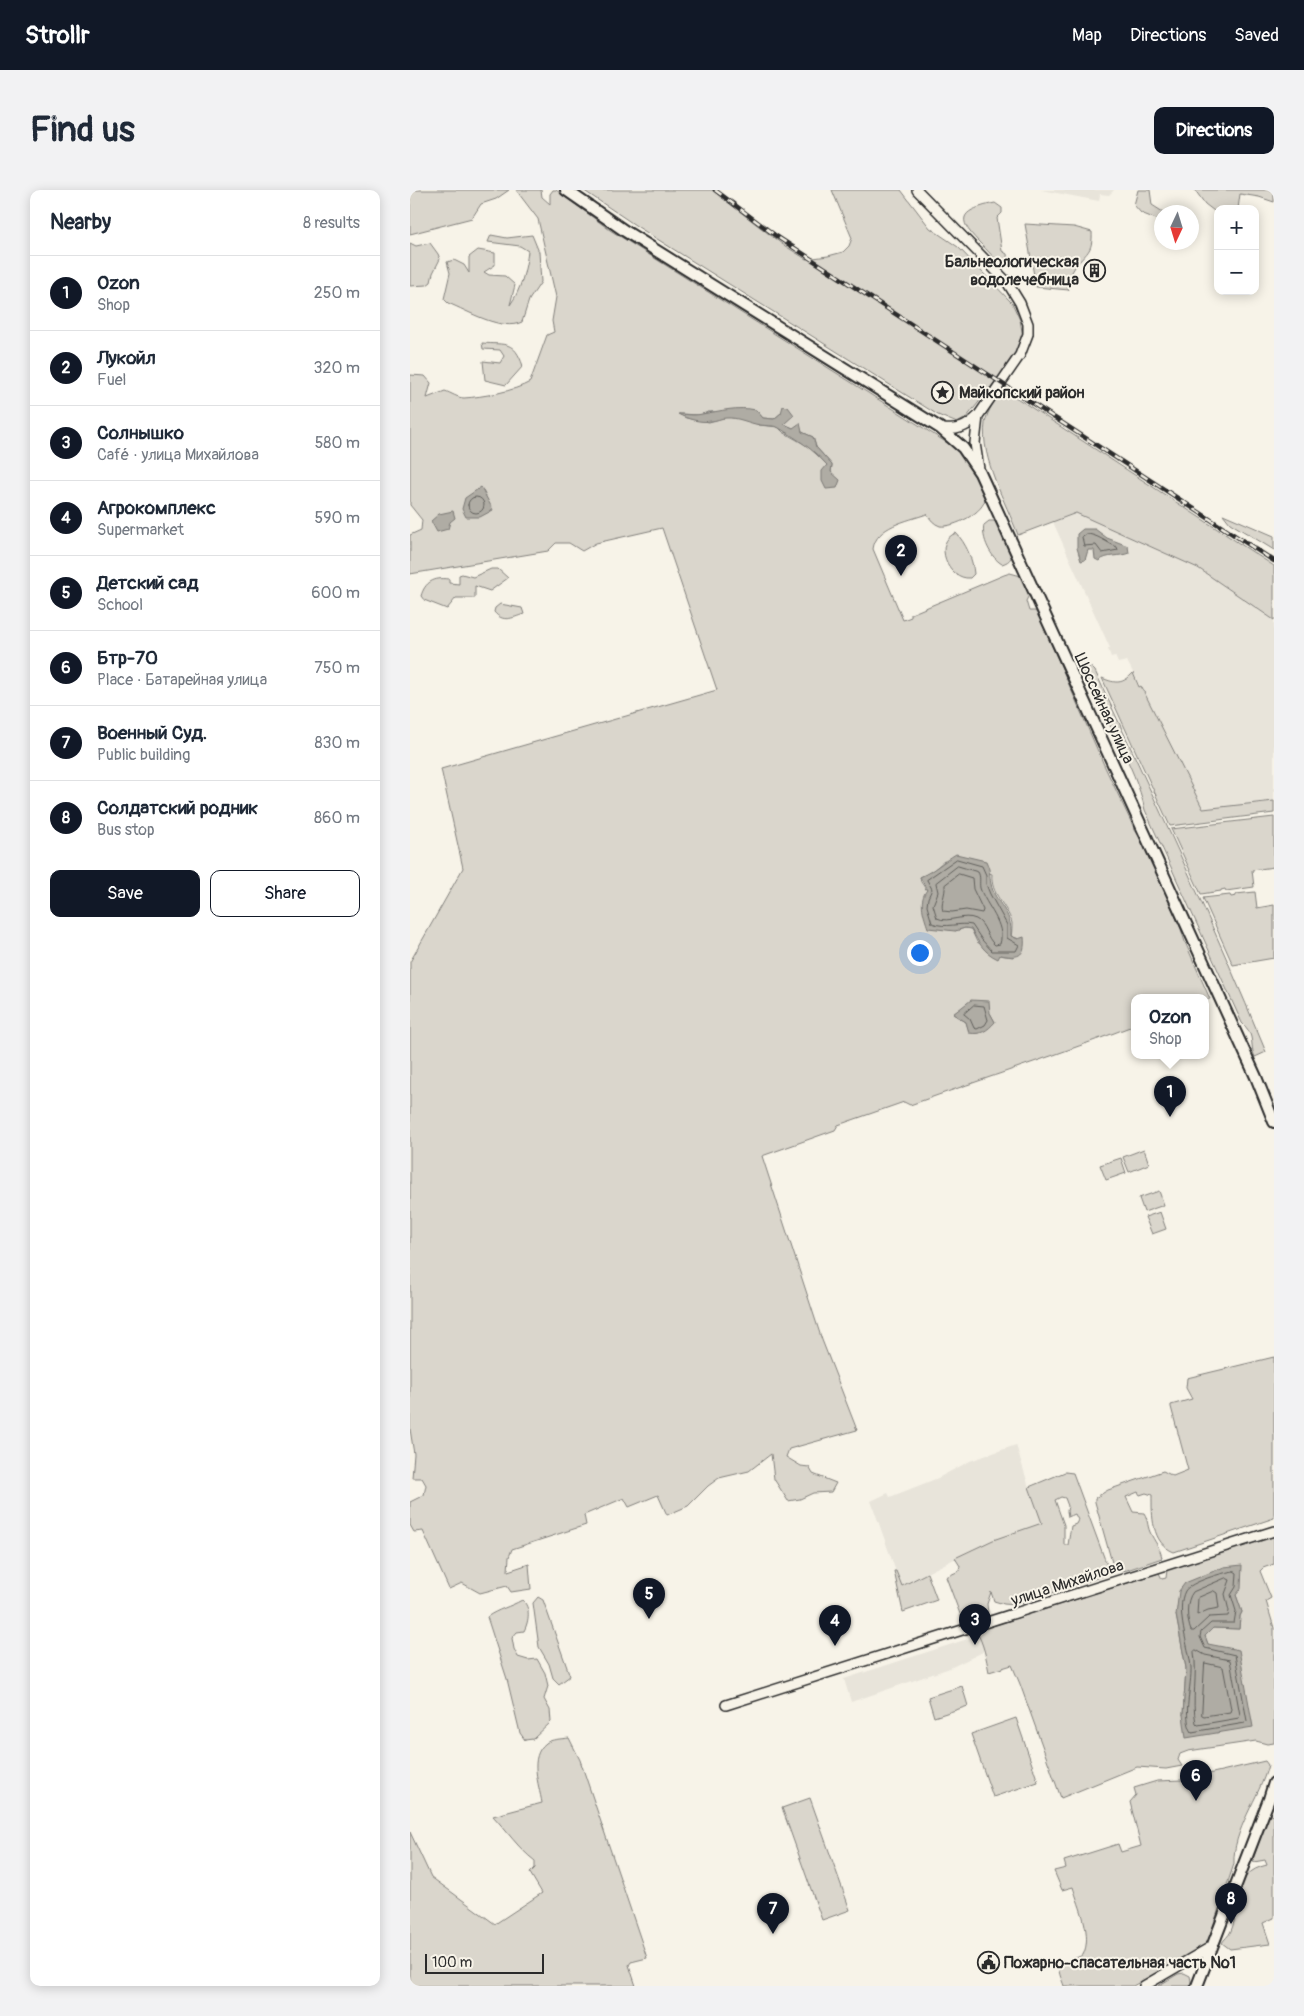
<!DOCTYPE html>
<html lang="en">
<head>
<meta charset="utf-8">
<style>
  :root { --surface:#fff; --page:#f2f2f3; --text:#1f2937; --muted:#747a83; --line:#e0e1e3; --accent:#111827 }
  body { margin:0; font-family:Pangolin,sans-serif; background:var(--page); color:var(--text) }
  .controls { position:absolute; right:15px; top:15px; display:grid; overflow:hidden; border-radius:10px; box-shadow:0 2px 12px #0003 }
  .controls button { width:45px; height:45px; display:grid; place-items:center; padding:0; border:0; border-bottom:1px solid var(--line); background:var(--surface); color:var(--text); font:25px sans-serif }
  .compass { position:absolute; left:744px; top:15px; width:45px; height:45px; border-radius:50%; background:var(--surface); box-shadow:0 2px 12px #0003; rotate:184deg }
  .scale { position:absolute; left:15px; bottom:12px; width:119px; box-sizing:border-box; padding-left:5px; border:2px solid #2b2b2b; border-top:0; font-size:14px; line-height:18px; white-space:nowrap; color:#2b2b2b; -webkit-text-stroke:4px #f7f3e8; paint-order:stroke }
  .you { position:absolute; left:509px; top:762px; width:18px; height:18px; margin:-12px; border:4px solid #fff; border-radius:50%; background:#1a73e8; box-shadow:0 0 0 8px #1a73e833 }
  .badge { display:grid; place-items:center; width:32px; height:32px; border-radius:50%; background:var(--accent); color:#fff; font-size:16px; font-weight:700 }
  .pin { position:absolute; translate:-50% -41px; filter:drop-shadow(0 1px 2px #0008) }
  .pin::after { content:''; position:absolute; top:26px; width:18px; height:15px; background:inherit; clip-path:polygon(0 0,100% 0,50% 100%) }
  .popup { position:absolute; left:721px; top:804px; width:78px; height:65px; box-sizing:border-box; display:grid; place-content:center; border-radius:10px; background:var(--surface); filter:drop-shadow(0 1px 4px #0005); font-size:16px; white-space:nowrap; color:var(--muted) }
  .popup b { font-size:19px; color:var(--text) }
  .popup::after { content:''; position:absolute; left:50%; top:100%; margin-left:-10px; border:10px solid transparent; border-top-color:var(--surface) }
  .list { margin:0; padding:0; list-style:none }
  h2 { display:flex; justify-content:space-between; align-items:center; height:65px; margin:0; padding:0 20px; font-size:21px }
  h2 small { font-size:16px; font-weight:400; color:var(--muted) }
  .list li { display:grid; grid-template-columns:32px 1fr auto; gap:15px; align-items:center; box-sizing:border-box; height:75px; padding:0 20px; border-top:1px solid var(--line) }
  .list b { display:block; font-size:19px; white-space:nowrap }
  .list p { margin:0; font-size:16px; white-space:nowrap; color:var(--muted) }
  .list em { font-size:16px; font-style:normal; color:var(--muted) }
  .actions { display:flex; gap:10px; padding:15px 20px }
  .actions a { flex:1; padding:11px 0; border:1px solid var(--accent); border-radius:10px; text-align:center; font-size:18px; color:var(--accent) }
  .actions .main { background:var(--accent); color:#fff }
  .map { position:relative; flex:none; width:864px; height:1796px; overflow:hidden; border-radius:10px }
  header { display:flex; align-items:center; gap:30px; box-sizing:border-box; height:70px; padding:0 25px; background:var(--accent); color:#fff }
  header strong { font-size:24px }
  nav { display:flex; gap:28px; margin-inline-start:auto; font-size:18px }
  .intro { display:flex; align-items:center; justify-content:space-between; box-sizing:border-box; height:120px; padding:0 30px }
  h1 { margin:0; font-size:35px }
  .button { padding:12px 22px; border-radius:10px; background:var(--accent); color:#fff; font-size:18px; font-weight:700 }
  main { display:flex; gap:30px; padding:0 30px }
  aside { flex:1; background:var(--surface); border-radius:10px; box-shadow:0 2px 12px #0003 }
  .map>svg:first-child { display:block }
  .built { fill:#e8e4da }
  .green { fill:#dad6cc; stroke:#82807c; fill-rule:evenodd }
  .water { fill:#afaca4; stroke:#7a7874 }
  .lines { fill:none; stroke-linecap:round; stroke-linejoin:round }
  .shore { stroke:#605f5b; stroke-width:1 }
  .minor-casing { stroke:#2b2b2b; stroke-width:12 }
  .major-casing { stroke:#2b2b2b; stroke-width:14 }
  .minor { stroke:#f7f3e8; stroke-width:9 }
  .major { stroke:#f7f3e8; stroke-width:10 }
  .rail-casing { stroke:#2b2b2b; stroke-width:4.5 }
  .rail { stroke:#f7f3e8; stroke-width:2.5; stroke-dasharray:8; stroke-linecap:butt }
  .labels { text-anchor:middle; stroke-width:4; stroke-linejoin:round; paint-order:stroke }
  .poi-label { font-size:16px; font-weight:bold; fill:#2b2b2b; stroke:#f7f3e8; text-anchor:start }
  .street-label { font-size:16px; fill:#2b2b2b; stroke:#f7f3e8 }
</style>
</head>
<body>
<header>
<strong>Strollr</strong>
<nav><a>Map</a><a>Directions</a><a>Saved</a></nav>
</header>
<div class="intro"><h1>Find us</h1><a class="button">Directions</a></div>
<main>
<aside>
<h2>Nearby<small>8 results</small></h2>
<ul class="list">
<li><span class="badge">1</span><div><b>Ozon</b><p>Shop</p></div><em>250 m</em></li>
<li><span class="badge">2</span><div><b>Лукойл</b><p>Fuel</p></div><em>320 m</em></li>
<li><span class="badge">3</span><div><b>Солнышко</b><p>Café · улица Михайлова</p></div><em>580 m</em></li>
<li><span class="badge">4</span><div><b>Агрокомплекс</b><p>Supermarket</p></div><em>590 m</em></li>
<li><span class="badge">5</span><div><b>Детский сад</b><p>School</p></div><em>600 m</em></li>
<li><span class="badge">6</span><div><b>Бтр-70</b><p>Place · Батарейная улица</p></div><em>750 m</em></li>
<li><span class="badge">7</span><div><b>Военный Суд.</b><p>Public building</p></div><em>830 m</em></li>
<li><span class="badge">8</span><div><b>Солдатский родник</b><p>Bus stop</p></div><em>860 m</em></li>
</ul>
<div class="actions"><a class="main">Save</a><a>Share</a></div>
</aside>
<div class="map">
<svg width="864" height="1796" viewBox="0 0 864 1796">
  <rect width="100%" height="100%" fill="#f7f3e8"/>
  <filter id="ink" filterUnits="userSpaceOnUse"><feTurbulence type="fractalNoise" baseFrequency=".02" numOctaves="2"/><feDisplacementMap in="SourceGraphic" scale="10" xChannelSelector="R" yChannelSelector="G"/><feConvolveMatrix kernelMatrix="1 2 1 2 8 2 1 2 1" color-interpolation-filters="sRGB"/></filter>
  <g filter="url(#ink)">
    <path class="built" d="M 631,0 L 704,0 L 699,5 L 690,4 L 689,11 Z
      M 666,323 L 788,378 L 864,430 L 864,611 L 793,619 L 717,471 L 708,473 L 705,466 L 701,467 L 698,459 L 700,458 L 643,332 Z
      M 606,1255 L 622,1307 L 633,1333 L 564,1359 L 491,1396 L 461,1311 L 478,1303 L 480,1307 L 528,1288 L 560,1271 Z
      M 573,1444 L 573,1462 L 540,1478 L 441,1512 L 434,1489 Z"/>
    <path class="green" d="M 0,0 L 99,0 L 86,9 L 71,14 L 62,28 L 0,44 Z
      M 106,0 L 131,0 L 132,7 L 140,14 L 140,4 L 143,0 L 146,0 L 200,40 L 542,256 C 555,268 574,288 575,307 C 576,322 543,338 530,336 C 524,334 520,329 517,324 C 497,331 466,336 463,359 L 493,430 L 501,427 L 501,424 L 594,385 L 600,383 L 611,386 L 619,405 L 616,411 L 619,421 L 625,421 L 629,426 L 694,575 L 725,640 L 736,658 L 771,739 L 775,752 L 800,809 L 795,810 L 795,808 L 725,808 L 725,835 C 651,864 575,888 500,915 L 494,912 L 428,935 L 425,940 L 352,966 L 412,1150 L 447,1240 L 379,1259 L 376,1267 L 391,1276 L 399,1277 L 403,1284 L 426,1293 L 421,1302 L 403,1303 L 390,1309 L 378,1311 L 364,1289 L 361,1264 L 339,1281 L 309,1288 L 298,1296 L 278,1316 L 257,1325 L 248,1305 L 219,1317 L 214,1308 L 174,1325 L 176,1335 L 102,1359 L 99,1367 L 98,1381 L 119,1374 L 121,1399 L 101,1402 L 97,1396 L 70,1403 L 52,1393 L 39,1399 L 13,1341 L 4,1342 L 0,1335 L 0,1312 L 14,1305 L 16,1295 L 12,1288 L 2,1288 L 4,1264 L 0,1239 L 0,772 L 53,678 L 31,579 L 307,500 L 252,338 L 186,353 L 172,361 L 159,353 L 146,353 L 138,361 L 0,384 L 0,345 L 11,340 L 12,330 L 0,315 L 0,185 L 15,186 L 21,193 L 17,208 L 35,201 C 41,203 48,208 54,208 C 72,207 105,201 120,192 L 137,145 L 144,142 L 142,131 L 146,107 L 128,29 ZM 346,220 L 353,228 L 364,229 L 371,223 L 379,228 L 374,234 L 403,247 L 406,257 L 422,275 L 421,282 L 417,275 L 401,258 L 373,242 L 368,237 L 349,235 L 334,229 L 315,227 L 299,232 L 276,228 L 269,224 L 290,225 L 298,222 ZM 534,671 L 582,684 C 580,704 597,715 602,733 C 602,737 602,742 601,746 L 609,749 L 603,767 L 589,765 L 567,752 L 561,739 L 555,738 L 545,741 L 511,692 L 510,687 L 521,682 ZM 557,815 L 580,823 L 585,832 L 558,838 L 556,832 L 543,824 Z
      M 173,0 L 302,0 L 372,54 L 396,69 L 418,66 L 433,62 L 439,56 L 442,48 L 422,0 L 491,0 L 520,38 L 548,57 L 602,113 L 610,130 L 613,147 L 605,167 L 556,228 L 547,233 L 528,225 L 228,37 Z
      M 728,0 L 740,0 L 742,15 L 753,22 L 752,22 L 751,31 L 731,23 L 724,15 Z
      M 785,0 L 864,0 L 864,12 L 849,7 L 830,4 L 828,19 L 808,19 L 808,24 L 795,14 Z
      M 585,13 L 592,18 L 592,23 L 587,28 L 592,61 L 597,64 L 598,74 L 595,78 C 586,70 578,61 569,52 C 544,27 553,20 585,13 Z
      M 615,34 L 664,37 L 682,42 C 683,63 676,62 665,77 C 661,82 660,89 657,96 L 659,100 L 626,97 Z
      M 81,45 L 97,48 L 122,45 L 129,62 L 131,92 L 119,110 L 112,132 C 92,142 58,121 38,113 L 34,109 L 40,83 L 37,72 L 44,70 L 54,75 L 59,83 L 59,67 L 68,60 L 85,63 L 85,75 L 74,82 L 79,85 L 95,86 L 105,95 L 100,115 C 111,100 116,79 118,61 L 110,56 L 78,52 Z
      M 0,53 L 6,56 L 20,53 L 28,64 L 30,69 L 23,83 L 21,92 L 17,95 L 0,96 Z
      M 72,153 C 96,155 104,150 113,176 L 96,195 L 75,190 L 73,171 L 90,173 L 94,166 L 90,160 L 73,159 Z
      M 593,199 L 864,376 L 864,430 L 788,378 L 666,323 L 608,345 C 596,312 570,269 575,233 C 577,221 586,209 593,199 Z
      M 813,324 L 864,346 L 864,360 L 820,333 Z
      M 579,331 L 584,331 L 589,335 L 602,364 C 601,370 598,372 592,374 C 581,368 571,348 574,335 Z
      M 546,343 C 556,353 563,370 564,384 L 560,388 C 538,390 522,352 546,343 Z
      M 81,379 L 88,379 L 98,388 L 80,401 L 65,396 L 65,408 L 46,408 L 37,419 L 14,410 L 11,406 C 15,392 24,387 39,389 L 39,393 L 49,394 L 49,385 L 52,384 L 63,387 Z
      M 90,414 L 112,418 L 114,424 C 102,428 93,433 84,422 L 85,418 Z
      M 677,476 L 682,478 L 685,481 C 744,608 803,733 856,862 L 845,867 C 839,854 846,846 832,833 L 735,620 C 725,574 693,526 673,484 L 673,479 Z
      M 723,483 L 729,497 L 731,496 L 793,619 L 864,611 L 864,623 L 760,636 L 692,488 C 706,494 713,494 723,483 Z
      M 864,627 L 864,677 L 842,680 L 844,697 L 816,701 L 815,699 L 811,700 L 811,701 L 791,704 L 761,639 Z
      M 845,702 L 847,718 L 864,715 L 864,768 L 823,775 L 793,708 L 820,705 L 821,707 L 826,706 L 826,704 Z
      M 734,959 L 739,974 L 719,982 L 713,967 Z
      M 711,968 L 716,983 L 696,990 L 690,975 Z
      M 749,1001 L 754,1015 L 734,1022 L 729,1008 Z
      M 750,1022 L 756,1039 L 742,1044 L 735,1027 Z
      M 864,1167 L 864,1328 L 764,1362 C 741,1353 742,1325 742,1305 L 736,1303 L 730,1305 L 728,1302 L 716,1307 L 723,1322 L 734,1323 C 738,1329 737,1335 740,1342 C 744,1351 750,1357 752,1368 L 717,1380 L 709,1381 L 703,1376 L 685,1312 L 685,1308 L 698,1300 L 753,1281 L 763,1286 L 778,1280 L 761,1217 L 761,1215 L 782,1209 L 776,1198 L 777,1188 Z
      M 655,1282 L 663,1283 L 698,1378 L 696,1385 L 606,1415 L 594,1414 L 584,1411 L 581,1402 L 577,1414 L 578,1423 L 555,1432 L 550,1424 L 536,1387 L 549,1381 L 550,1376 L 545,1368 L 583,1350 L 632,1333 L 619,1297 ZM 651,1307 L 655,1308 L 658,1316 L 657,1321 L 658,1327 L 665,1324 L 668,1330 L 666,1334 L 661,1336 L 658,1355 L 654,1355 L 654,1335 L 645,1310 Z
      M 864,1344 L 864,1374 L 853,1378 L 850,1381 L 861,1408 L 856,1411 L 864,1438 L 864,1553 L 857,1554 L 846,1551 L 778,1561 L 770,1564 L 768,1570 L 772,1576 L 756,1579 L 727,1577 L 651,1608 L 610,1494 L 602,1475 L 579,1482 C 576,1468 574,1454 566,1441 L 749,1383 L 752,1389 L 756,1388 L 757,1380 ZM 826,1405 L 832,1422 L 830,1426 L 829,1439 L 803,1438 L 795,1446 L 798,1454 L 773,1525 L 776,1478 L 766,1425 Z
      M 484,1381 L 486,1381 L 492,1396 L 517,1383 L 527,1410 L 493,1422 Z
      M 128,1407 L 133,1410 L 160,1486 L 149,1494 L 143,1488 L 139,1474 L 129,1457 L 123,1413 Z
      M 112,1410 C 121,1417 119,1431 114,1441 L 107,1442 L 102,1448 L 104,1459 L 108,1467 L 118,1470 L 127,1469 L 135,1483 L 138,1496 L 134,1509 L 140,1520 L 141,1532 L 123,1549 L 115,1550 L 110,1543 L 97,1489 L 77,1427 C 88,1419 100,1417 112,1410 Z
      M 552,1496 L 558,1516 L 524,1527 L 518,1507 Z
      M 606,1528 L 628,1592 L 583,1607 L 561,1544 Z
      M 159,1548 L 170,1570 L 237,1768 L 221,1772 L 219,1775 L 226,1796 L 0,1796 L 0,1642 L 21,1687 L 85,1734 L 132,1703 L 120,1683 L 125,1678 L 125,1671 C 108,1658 97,1641 83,1626 L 132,1613 C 129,1594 118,1567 136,1553 C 141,1549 152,1549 159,1548 Z
      M 855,1571 L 858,1575 C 850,1607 822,1641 824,1674 L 798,1751 L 793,1756 L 723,1796 L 654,1796 C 652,1789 646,1780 651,1774 L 673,1765 C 683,1745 669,1717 663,1697 L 652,1700 L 644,1681 L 656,1678 L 654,1671 L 708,1654 L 711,1662 L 731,1656 L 720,1612 L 726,1605 L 724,1598 L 747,1591 L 772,1590 Z
      M 400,1608 L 440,1720 L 412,1730 L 372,1618 Z
      M 859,1624 L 864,1627 L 864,1728 L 853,1733 L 860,1754 L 820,1759 L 812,1753 C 814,1749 819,1746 821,1741 C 832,1715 820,1683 857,1675 L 855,1670 L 844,1672 L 843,1669 Z
      M 774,1783 L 780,1786 L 781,1791 L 780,1796 L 748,1796 L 768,1784 Z"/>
    <path class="water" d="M 373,216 L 378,217 L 384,225 L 374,234 L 383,238 L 390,233 L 392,242 L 403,247 L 406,257 L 422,275 L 421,282 L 430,290 L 427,298 L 416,299 L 412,291 L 412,281 L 417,275 C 403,259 386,248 369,238 C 364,235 355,236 350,235 C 338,233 328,227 316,228 C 311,228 306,231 301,231 C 291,233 277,229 268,224 C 276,224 284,226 292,224 C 311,221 327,216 346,220 L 353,228 L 364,229 L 371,223 Z
      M 71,297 L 83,320 L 70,327 L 56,327 L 52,319 L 55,308 Z
      M 43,321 L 45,328 L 40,332 L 38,339 L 27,342 L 21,331 L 29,324 Z
      M 673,339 L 685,339 L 697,348 L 718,356 L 719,363 C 710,367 697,364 689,371 L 685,369 L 684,360 L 678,360 L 675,370 L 671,371 L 667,358 L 667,344 Z
      M 546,664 L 576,671 C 581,682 579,684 581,694 C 585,714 603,721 601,746 L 608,749 L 614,747 C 616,768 607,768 590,765 L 588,769 C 573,762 569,753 561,739 L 555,738 L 545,741 L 518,738 C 514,726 508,711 517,700 L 510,687 C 524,681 534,671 546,664 Z
      M 561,810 L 579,811 L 580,823 L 585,832 C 577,841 571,845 559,843 L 556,832 L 543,824 Z
      M 832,1375 L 831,1399 L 826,1405 L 832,1422 L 830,1426 L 829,1439 L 803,1438 L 795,1446 L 798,1454 L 829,1460 L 843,1537 L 776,1548 L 773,1525 L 776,1478 L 766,1425 L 769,1401 L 775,1393 L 814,1377 Z"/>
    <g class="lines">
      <path class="shore" d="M58 315a8 8 0 1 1 16 0a8 8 0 1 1-16 0Z
        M 676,344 C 687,344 697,353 707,357 L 708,360 L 692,363 L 686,355 L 674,356 L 672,347 Z
        M 547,669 L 572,676 L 576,685 L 576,694 L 580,704 L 597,735 L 597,748 L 609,755 L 606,761 L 582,761 L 572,750 L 562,735 C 549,732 536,739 522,733 L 517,716 L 518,708 L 522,699 L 517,690 Z
        M 548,676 L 568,682 C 571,687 569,692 570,698 C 576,716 596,734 590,754 L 585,755 C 576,748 576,734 566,729 C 553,723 539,734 527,728 L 523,715 L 528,702 L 526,693 Z
        M 549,684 L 562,688 L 563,699 L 573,720 L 572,723 L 556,720 L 542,722 L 533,721 C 530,712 536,705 535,695 Z
        M 564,815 L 574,816 L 578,830 L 575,835 L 567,839 L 564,838 L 560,829 L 554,824 Z
        M 824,1381 L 827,1383 L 826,1397 L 821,1405 L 826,1421 L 824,1433 L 801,1433 L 791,1442 L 790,1447 L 795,1458 L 825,1465 L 837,1531 L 835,1533 L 782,1542 C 772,1528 782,1495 781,1477 C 779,1457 765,1420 775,1401 C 780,1392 814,1382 824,1381 Z
        M 816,1388 L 820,1390 L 815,1404 L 819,1421 L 818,1426 L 799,1427 L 784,1441 L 781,1441 C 777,1431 775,1411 783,1402 Z
        M 804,1401 L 807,1403 L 809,1418 L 798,1420 L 787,1425 L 788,1408 Z
        M 786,1460 L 795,1465 L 820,1470 L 830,1525 L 829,1528 L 788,1535 L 786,1533 C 781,1510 788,1486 784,1462 Z
        M 795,1473 L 813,1477 L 821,1519 L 820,1522 L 794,1526 L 792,1525 Z"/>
      <defs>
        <path id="minor" d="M 507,0 L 597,92 L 610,113 L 618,134 L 618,144 L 610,165 L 568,226 L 565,253 L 569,279
          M 530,238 C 546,242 557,237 568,226
          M 316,1515 L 864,1341
          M 734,1796 L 801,1757"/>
        <path id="major" d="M 156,0 L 215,41 L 530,238 L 553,258 L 570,283 L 846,887 L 864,932
          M 787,1796 L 859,1609 L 864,1593"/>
      </defs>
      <use href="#minor" class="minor-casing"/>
      <use href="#major" class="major-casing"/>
      <use href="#minor" class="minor"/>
      <use href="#major" class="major"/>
      <defs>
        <path id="rail" d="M 305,0 L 366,46 L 864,371"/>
      </defs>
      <use href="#rail" class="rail-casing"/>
      <use href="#rail" class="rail"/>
    </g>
  </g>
  <defs>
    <symbol id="building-ring" viewBox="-11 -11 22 22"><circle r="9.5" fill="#f7f3e8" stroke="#2b2b2b" stroke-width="1.5"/><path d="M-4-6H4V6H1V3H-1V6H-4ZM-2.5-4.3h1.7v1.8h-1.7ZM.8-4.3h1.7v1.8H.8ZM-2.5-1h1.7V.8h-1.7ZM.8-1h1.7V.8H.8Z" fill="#2b2b2b"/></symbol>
    <symbol id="sight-ring" viewBox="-11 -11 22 22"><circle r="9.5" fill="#f7f3e8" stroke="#2b2b2b" stroke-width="1.5"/><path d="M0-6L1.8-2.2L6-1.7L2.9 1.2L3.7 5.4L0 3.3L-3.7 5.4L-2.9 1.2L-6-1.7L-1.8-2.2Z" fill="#2b2b2b"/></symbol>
    <symbol id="civic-ring" viewBox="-11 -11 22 22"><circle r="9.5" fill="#f7f3e8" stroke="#2b2b2b" stroke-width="1.5"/><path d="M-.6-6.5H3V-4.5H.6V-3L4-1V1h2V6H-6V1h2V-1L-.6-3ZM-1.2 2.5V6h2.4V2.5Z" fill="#2b2b2b"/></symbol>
  </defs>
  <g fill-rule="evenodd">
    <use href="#building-ring" x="672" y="68" width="25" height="25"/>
    <use href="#sight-ring" x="520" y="190" width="25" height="25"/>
    <use href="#civic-ring" x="566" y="1760" width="25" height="25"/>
  </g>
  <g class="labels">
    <g class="poi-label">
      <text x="669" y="77" text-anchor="end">Бальнеологическая<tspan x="669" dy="18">водолечебница</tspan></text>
      <text x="549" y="208">Майкопский район</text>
      <text x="594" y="1778">Пожарно-спасательная часть №1</text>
    </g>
    <g class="street-label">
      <text transform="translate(695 518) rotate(65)" y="6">Шоссейная улица</text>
      <text transform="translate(657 1392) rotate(-18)" y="6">улица Михайлова</text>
    </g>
  </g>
</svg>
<div class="controls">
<button>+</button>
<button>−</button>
</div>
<svg class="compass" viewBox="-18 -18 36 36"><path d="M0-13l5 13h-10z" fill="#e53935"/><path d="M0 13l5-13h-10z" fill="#747a83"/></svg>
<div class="scale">100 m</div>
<div class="you"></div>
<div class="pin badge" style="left:760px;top:927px">1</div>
<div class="popup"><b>Ozon</b>Shop</div>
<div class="pin badge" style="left:491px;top:386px">2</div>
<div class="pin badge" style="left:565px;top:1455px">3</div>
<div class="pin badge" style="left:425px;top:1456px">4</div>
<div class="pin badge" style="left:239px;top:1429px">5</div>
<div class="pin badge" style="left:786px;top:1611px">6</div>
<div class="pin badge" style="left:363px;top:1744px">7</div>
<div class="pin badge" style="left:821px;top:1734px">8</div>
</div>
</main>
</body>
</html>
